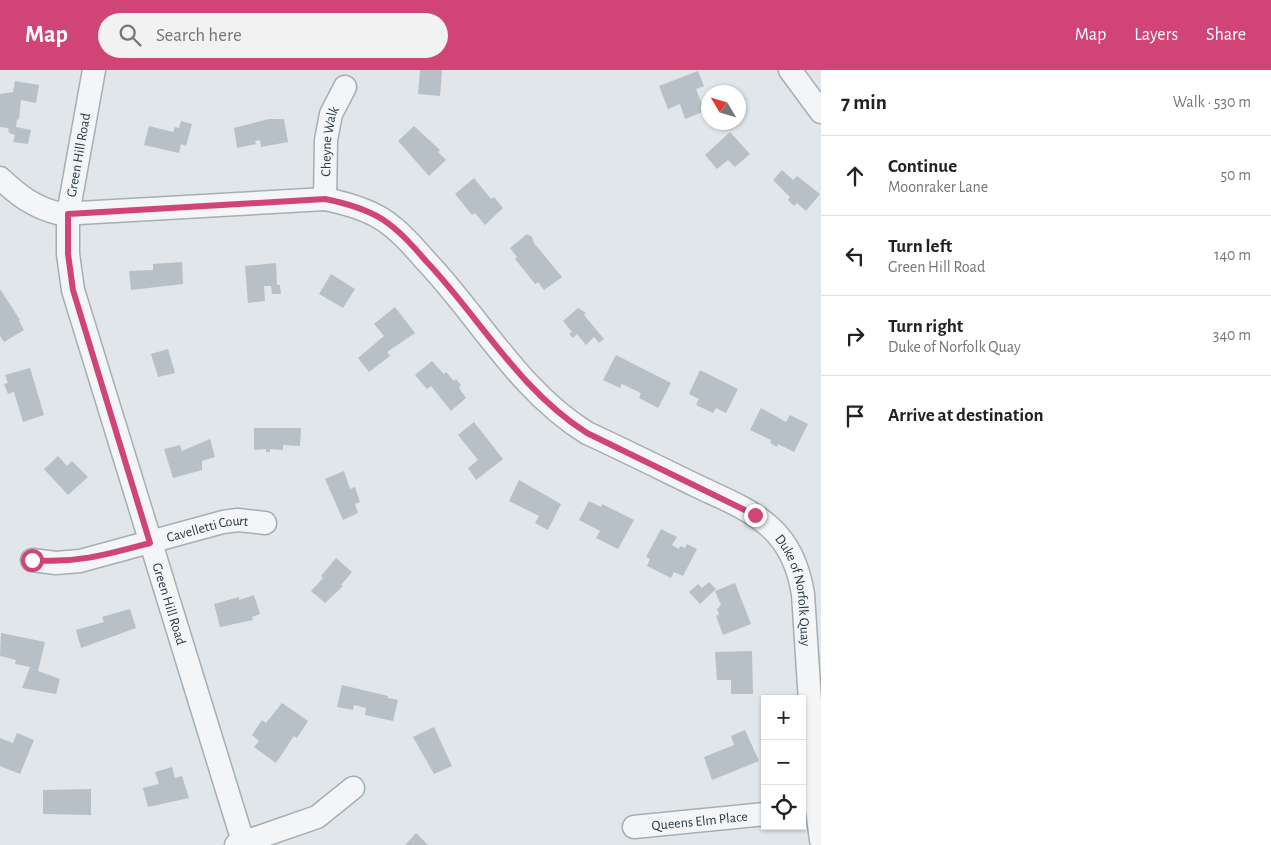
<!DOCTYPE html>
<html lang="en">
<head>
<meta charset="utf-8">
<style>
  :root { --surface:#fff; --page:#f2f2f2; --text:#222; --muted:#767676; --line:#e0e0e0; --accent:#d04476 }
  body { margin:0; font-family:"Alegreya Sans",sans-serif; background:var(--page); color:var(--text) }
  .controls { position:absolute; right:15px; bottom:15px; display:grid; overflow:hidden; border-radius:0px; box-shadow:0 1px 4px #0004 }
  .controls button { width:45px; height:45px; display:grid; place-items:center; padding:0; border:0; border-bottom:1px solid var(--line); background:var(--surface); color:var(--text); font:25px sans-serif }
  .compass { position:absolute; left:701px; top:15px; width:45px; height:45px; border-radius:50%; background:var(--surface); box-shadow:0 1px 4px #0004; rotate:308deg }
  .stop { position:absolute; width:15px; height:15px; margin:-11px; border:4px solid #d04476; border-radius:50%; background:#fff }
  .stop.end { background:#d04476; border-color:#fff; box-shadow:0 1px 5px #0008 }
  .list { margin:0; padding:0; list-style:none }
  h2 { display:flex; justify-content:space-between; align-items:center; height:65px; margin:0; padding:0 20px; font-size:21px }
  h2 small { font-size:16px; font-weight:400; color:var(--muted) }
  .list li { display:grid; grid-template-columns:32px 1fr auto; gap:15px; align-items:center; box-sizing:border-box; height:80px; padding:0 20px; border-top:1px solid var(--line) }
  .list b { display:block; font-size:19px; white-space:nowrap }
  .list p { margin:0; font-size:16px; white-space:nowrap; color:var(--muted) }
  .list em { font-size:16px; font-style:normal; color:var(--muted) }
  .icon { flex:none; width:28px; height:28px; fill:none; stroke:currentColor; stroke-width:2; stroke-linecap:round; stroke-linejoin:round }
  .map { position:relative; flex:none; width:821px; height:775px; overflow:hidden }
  header { display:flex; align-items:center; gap:30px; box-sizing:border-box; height:70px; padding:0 25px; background:var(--accent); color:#fff }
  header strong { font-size:24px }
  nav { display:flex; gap:28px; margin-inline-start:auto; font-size:18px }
  .search { width:350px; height:45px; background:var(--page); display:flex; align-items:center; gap:12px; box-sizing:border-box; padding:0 18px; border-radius:28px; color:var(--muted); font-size:19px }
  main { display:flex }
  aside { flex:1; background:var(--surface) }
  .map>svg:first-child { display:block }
  .building { fill:#b7c0c6 }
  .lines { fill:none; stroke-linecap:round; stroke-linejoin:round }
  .minor-casing { stroke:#a5aeb3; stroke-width:25 }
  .minor { stroke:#f3f5f7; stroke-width:22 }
  .route { stroke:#d04476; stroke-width:6 }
  .labels { text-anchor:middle; stroke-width:4; stroke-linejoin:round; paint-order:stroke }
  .street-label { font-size:14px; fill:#283741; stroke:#f0f4f7 }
</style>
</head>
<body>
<header>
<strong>Map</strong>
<div class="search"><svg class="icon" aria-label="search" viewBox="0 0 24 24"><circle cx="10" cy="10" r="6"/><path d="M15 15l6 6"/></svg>Search here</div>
<nav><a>Map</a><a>Layers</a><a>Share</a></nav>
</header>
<main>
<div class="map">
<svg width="821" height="775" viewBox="0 0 821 775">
  <rect width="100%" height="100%" fill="#e0e6e9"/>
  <path class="building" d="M 420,0 L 442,0 L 440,26 L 418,24 Z
    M 698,1 L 704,16 L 696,19 L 705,41 L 685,49 L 680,34 L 668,39 L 659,16 Z
    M 15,11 L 39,15 L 36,33 L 21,30 L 19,50 L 17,49 L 16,57 L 31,60 L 28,74 L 13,72 L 15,65 L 9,63 L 8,58 L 0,57 L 0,24 L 13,22 Z
    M 269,49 L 284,49 L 288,72 L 261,77 L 260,70 L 255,71 L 256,74 L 237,78 L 234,58 Z
    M 181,51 L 192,54 L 186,76 L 181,74 L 179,83 L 144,75 L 149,56 L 173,62 L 175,57 L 179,58 Z
    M 414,56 L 440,80 L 438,82 L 446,90 L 429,106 L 398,71 Z
    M 730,62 L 750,84 L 735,97 L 728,90 L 717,99 L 705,85 Z
    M 782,100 L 793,110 L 797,106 L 820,124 L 806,141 L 797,133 L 794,136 L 788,130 L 790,127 L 773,110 Z
    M 474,108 L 491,129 L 494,127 L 503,138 L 485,155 L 475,143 L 472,145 L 455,124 Z
    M 527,164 L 532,167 L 534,173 L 562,207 L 544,220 L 538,212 L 535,214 L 515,189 L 517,187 L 510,178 Z
    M 182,192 L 183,214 L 131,220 L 129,201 L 153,200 L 153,194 Z
    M 276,193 L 277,215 L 280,215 L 281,224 L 272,224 L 271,216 L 264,216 L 265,231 L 248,233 L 245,196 Z
    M 331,204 L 355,219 L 343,238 L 319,224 Z
    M 0,219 L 20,250 L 19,251 L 24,260 L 4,272 L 0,266 Z
    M 395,237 L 415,263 L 387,282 L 390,286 L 369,302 L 358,288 L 384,266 L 374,254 Z
    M 578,238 L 586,243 L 584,245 L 604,269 L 599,273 L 594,267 L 586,275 L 577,264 L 573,268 L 569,264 L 572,262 L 563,251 Z
    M 168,279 L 175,303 L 158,307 L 151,284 Z
    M 616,285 L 671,313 L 658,338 L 639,328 L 641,323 L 622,314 L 620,318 L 603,310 Z
    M 432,291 L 444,304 L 446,302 L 454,311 L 456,309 L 461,315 L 459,318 L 466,328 L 451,341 L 431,316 L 427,319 L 415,305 Z
    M 30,298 L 44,345 L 23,352 L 14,322 L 8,324 L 4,314 L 8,313 L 5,305 Z
    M 700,300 L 738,319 L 726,343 L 716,338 L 713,343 L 696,335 L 699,329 L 689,324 Z
    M 761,338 L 786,352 L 790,345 L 808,354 L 794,382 L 778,374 L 777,377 L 770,373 L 771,370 L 750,360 Z
    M 474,352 L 503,389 L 476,410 L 468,398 L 478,390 L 458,365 Z
    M 254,358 L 301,358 L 300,376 L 283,375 L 283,380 L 270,379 L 270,382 L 266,382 L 266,379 L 254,380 Z
    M 210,369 L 215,387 L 202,391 L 202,400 L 173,408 L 164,379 L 180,375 L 182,381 Z
    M 58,386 L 67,396 L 72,391 L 88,407 L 68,425 L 44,399 Z
    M 344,401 L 350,419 L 355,417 L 360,432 L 355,434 L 358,443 L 343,450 L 325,409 Z
    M 519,410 L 561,434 L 548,460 L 535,453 L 539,446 L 509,431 Z
    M 589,431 L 601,437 L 602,434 L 634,450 L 618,479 L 596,468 L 600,461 L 579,450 Z
    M 661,459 L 677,467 L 672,475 L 679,479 L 680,476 L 685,478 L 687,474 L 697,479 L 683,506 L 674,502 L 671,508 L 647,496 L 650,489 L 646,487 Z
    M 336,488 L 352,502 L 341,515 L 343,516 L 325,533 L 311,521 L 323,508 L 321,506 Z
    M 709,512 L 716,519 L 700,534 L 689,522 L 698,514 L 702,518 Z
    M 735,513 L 751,554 L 723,565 L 716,546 L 719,544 L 717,539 L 721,535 L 715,521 Z
    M 254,525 L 260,544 L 252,547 L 253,550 L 220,557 L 214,534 L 239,527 L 239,530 Z
    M 130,539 L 136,558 L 81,578 L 76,560 L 104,552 L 102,547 Z
    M 1,563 L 45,572 L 38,601 L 60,609 L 56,624 L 22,618 L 30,597 L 15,594 L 16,590 L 0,586 Z
    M 752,581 L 753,624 L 731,624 L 731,610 L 717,610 L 715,582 Z
    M 342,615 L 388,626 L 388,628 L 398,630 L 393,651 L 365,645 L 366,638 L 354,635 L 353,640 L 337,637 Z
    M 282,633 L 308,651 L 297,668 L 294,666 L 276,693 L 254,677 L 259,671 L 252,665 L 262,650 L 266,653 Z
    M 434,657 L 452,696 L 434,704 L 413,667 Z
    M 745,660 L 759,691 L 712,710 L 704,687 L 734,675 L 731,666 Z
    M 17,663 L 34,670 L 20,704 L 0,696 L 0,668 L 13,673 Z
    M 172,697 L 175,708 L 182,706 L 189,728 L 148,737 L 143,718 L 159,714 L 155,702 Z
    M 91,719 L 91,745 L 43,744 L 43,720 Z
    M 416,763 L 428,775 L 405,775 Z"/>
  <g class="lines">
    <defs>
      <g id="minor">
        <path id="s1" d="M 94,0 L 68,144 L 68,184 L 73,220 L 244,775"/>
        <path d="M 790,0 L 821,42"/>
        <path id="s2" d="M 0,108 C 19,126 35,138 61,144 L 325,129 C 345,133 364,138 382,149 C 399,160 413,176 426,191 C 480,248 519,321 587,363 C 624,380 660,398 697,416 C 722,428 749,438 770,457 C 790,475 799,499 803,524 L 817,739 L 821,770"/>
        <path id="s3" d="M 325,129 L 326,70 L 331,44 L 345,17"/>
        <path id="s4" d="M 32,490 L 56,493 L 80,491 L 223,452 L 238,450 L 265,453"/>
        <path id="s5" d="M 634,757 L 765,744"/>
        <path d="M 236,775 L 317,747 L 353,718"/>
      </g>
    </defs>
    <use href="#minor" class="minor-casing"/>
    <use href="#minor" class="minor"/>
  </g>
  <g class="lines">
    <path class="route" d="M 32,490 C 75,494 109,484 150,473 L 73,220 L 68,184 L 68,144 L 325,129 C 345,133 364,138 382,149 C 399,160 413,176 426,191 C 480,248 519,320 587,363 L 755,445"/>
  </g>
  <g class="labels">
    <g class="street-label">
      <text dy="5" stroke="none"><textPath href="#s3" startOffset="58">Cheyne Walk</textPath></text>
      <text transform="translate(78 85) rotate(-80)" y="5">Green Hill Road</text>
      <text dy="5" stroke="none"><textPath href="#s4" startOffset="180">Cavelletti Court</textPath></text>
      <text dy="5" stroke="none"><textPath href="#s2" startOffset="971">Duke of Norfolk Quay</textPath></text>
      <text dy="5" stroke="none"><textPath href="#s1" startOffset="551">Green Hill Road</textPath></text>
      <text dy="5" stroke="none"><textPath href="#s5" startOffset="66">Queens Elm Place</textPath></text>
    </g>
  </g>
</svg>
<div class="controls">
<button>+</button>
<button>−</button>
<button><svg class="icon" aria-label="locate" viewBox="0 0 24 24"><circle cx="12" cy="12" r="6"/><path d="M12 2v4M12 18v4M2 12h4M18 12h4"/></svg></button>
</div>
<svg class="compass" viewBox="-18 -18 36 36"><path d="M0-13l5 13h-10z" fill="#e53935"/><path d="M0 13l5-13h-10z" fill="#767676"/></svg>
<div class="stop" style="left:32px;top:490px"></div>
<div class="stop end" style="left:755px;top:445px"></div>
</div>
<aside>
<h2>7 min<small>Walk · 530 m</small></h2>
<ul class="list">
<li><svg class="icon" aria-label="ahead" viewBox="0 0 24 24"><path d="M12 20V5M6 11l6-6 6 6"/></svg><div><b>Continue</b><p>Moonraker Lane</p></div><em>50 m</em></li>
<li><svg class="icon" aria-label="left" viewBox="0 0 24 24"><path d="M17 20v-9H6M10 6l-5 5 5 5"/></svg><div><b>Turn left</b><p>Green Hill Road</p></div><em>140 m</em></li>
<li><svg class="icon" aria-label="right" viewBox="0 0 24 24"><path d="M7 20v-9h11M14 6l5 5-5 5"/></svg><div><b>Turn right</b><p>Duke of Norfolk Quay</p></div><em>340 m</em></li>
<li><svg class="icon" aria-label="arrive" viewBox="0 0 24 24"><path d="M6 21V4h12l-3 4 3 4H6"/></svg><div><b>Arrive at destination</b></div></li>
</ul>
</aside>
</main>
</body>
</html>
